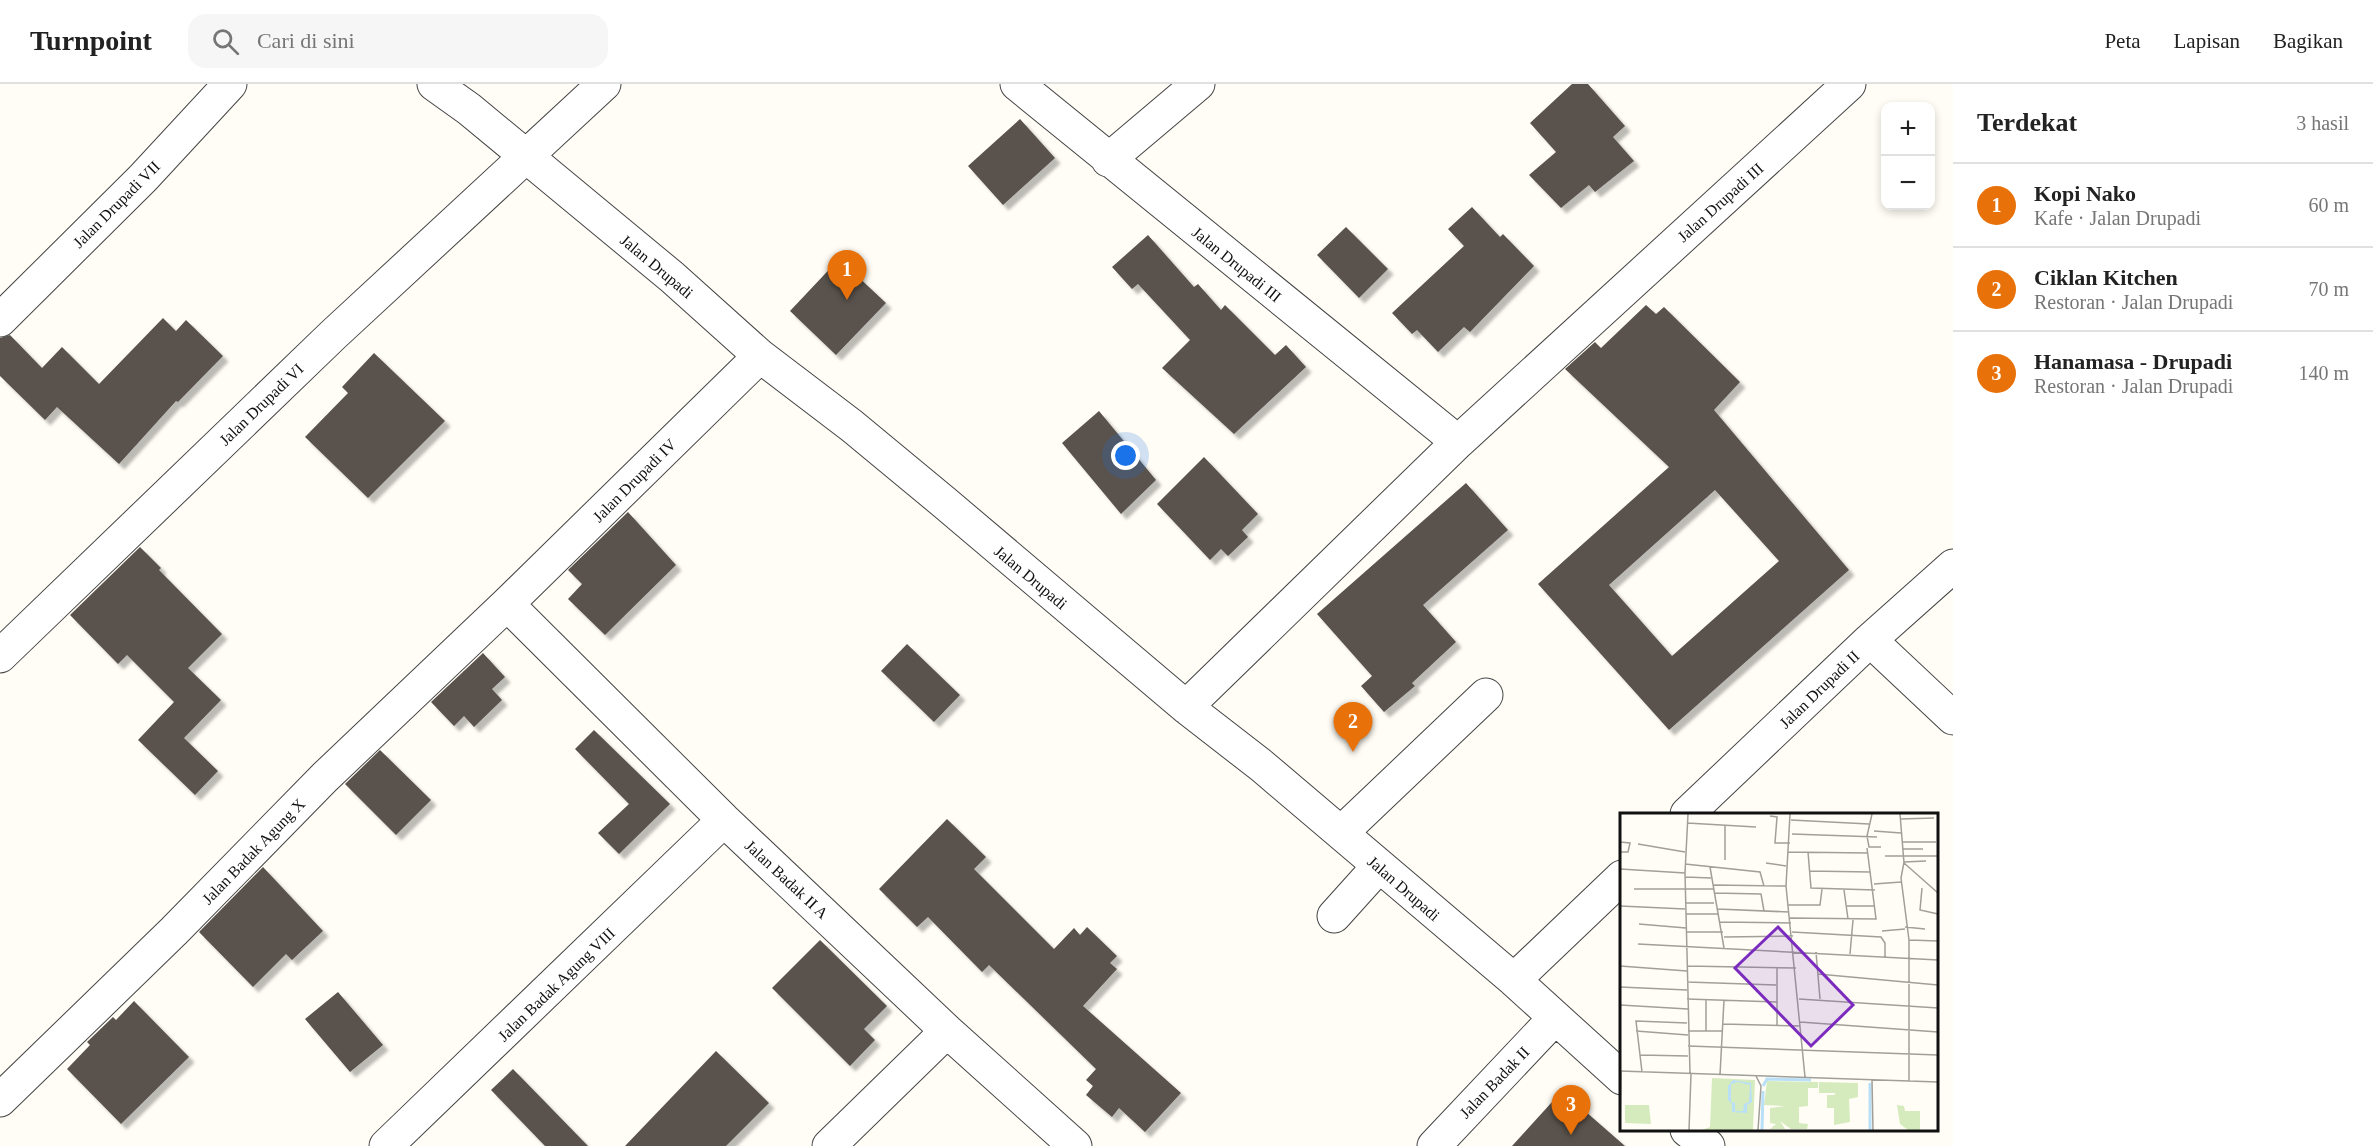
<!DOCTYPE html>
<html lang="id">
<head>
<meta charset="utf-8">
<style>
  :root { --surface:#fff; --page:#f6f6f6; --text:#222; --muted:#767676; --line:#e0e0e0; --accent:#c4262e }
  body { margin:0; font-family:"Times New Roman",serif; background:var(--page); color:var(--text) }
  .controls { position:absolute; right:18px; top:18px; display:grid; overflow:hidden; border-radius:12px; box-shadow:0 3px 9px #0003 }
  .controls button { width:54px; height:54px; display:grid; place-items:center; padding:0; border:0; border-bottom:2px solid var(--line); background:var(--surface); color:var(--text); font:30px sans-serif }
  .you { position:absolute; left:1126px; top:372px; width:21px; height:21px; margin:-15px; border:4px solid #fff; border-radius:50%; background:#1a73e8; box-shadow:0 0 0 9px #1a73e833 }
  .badge { display:grid; place-items:center; width:39px; height:39px; border-radius:50%; background:var(--accent); color:#fff; font-size:20px; font-weight:700 }
  .pin { position:absolute; translate:-50% -50px; filter:drop-shadow(0 2px 3px #0008) }
  .pin::after { content:''; position:absolute; top:32px; width:21px; height:18px; background:inherit; clip-path:polygon(0 0,100% 0,50% 100%) }
  .list { margin:0; padding:0; list-style:none }
  h2 { display:flex; justify-content:space-between; align-items:center; height:78px; margin:0; padding:0 24px; font-size:26px }
  h2 small { font-size:20px; font-weight:400; color:var(--muted) }
  .list li { display:grid; grid-template-columns:39px 1fr auto; gap:18px; align-items:center; box-sizing:border-box; height:84px; padding:0 24px; border-top:2px solid var(--line) }
  .list b { display:block; font-size:22px; white-space:nowrap }
  .list p { margin:0; font-size:20px; white-space:nowrap; color:var(--muted) }
  .list em { font-size:20px; font-style:normal; color:var(--muted) }
  .icon { flex:none; width:33px; height:33px; fill:none; stroke:currentColor; stroke-width:2; stroke-linecap:round; stroke-linejoin:round }
  .map { position:relative; flex:none; width:1953px; height:1062px; overflow:hidden }
  header { display:flex; align-items:center; gap:36px; box-sizing:border-box; height:84px; padding:0 30px; background:var(--surface); border-bottom:2px solid var(--line) }
  header strong { font-size:28px }
  nav { display:flex; gap:33px; margin-inline-start:auto; font-size:21px }
  .search { width:420px; height:54px; background:var(--page); display:flex; align-items:center; gap:15px; box-sizing:border-box; padding:0 21px; border-radius:18px; color:var(--muted); font-size:22px }
  main { display:flex }
  aside { flex:1; background:var(--surface) }
  .map>svg:first-child { display:block }
  .building { fill:#5a524d; fill-rule:evenodd; filter:url(#shadow) }
  .lines { fill:none; stroke-linecap:round; stroke-linejoin:round }
  .minor-casing { stroke:#444; stroke-width:35 }
  .minor { stroke:#fff; stroke-width:33 }
  .labels { text-anchor:middle; stroke-width:6; stroke-linejoin:round; paint-order:stroke }
  .street-label { font-size:16px; fill:#111; stroke:#fff }
  .inset-river { fill:none; stroke:#b9e0f7; stroke-width:3 }
  .inset-road { fill:none; stroke:#a09f9a; stroke-width:1.5 }
  .view { fill:#7b2cbf; fill-opacity:0.15; stroke:#7b2cbf; stroke-width:3 }
  .inset-edge { fill:none; stroke:#111; stroke-width:3 }
</style>
</head>
<body>
<header>
<strong>Turnpoint</strong>
<div class="search"><svg class="icon" aria-label="search" viewBox="0 0 24 24"><circle cx="10" cy="10" r="6"/><path d="M15 15l6 6"/></svg>Cari di sini</div>
<nav><a>Peta</a><a>Lapisan</a><a>Bagikan</a></nav>
</header>
<main>
<div class="map">
<svg width="1953" height="1062" viewBox="0 0 1953 1062">
  <defs>
    <filter id="shadow"><feDropShadow dx="5.5" dy="5.5" stdDeviation="1.5" flood-color="#0004"/></filter>
  </defs>
  <rect width="100%" height="100%" fill="#fffdf5"/>
  <path class="building" d="M 1572,0 L 1588,0 L 1625,42 L 1613,53 L 1634,77 L 1595,108 L 1589,101 L 1561,124 L 1529,91 L 1556,68 L 1530,39 Z
    M 1020,35 L 1055,74 L 1003,121 L 968,82 Z
    M 1472,123 L 1500,153 L 1503,150 L 1534,182 L 1470,248 L 1464,243 L 1438,268 L 1417,246 L 1412,250 L 1392,229 L 1464,162 L 1448,145 Z
    M 1346,143 L 1388,185 L 1359,214 L 1317,171 Z
    M 1148,151 L 1194,203 L 1198,200 L 1221,226 L 1225,221 L 1275,271 L 1286,261 L 1306,283 L 1234,350 L 1162,284 L 1190,256 L 1138,200 L 1132,205 L 1112,183 Z
    M 839,175 L 886,219 L 836,271 L 790,227 Z
    M 1646,221 L 1656,230 L 1664,223 L 1740,298 L 1714,326 L 1849,486 L 1669,646 L 1538,500 L 1669,383 L 1565,285 L 1595,258 L 1601,264 ZM 1715,406 L 1779,477 L 1672,572 L 1609,501 Z
    M 163,234 L 176,247 L 186,236 L 223,272 L 178,318 L 176,317 L 119,380 L 57,323 L 45,336 L 0,292 L 0,254 L 10,251 L 42,284 L 62,263 L 99,300 Z
    M 374,269 L 445,337 L 368,414 L 305,353 L 348,309 L 342,303 Z
    M 1099,327 L 1156,396 L 1121,430 L 1062,359 Z
    M 1204,373 L 1258,430 L 1242,446 L 1248,453 L 1228,472 L 1221,465 L 1210,476 L 1157,420 Z
    M 1466,399 L 1508,446 L 1423,521 L 1456,558 L 1412,599 L 1415,602 L 1384,628 L 1361,602 L 1372,592 L 1317,530 Z
    M 628,428 L 676,481 L 605,551 L 568,515 L 582,500 L 568,486 Z
    M 140,463 L 161,484 L 159,486 L 222,550 L 188,584 L 221,616 L 184,654 L 218,687 L 195,711 L 138,656 L 174,618 L 127,571 L 118,580 L 70,531 Z
    M 907,560 L 960,611 L 934,638 L 881,587 Z
    M 483,569 L 505,593 L 492,605 L 502,616 L 474,643 L 464,632 L 454,642 L 431,618 Z
    M 594,646 L 670,720 L 619,770 L 598,749 L 629,720 L 575,665 Z
    M 380,666 L 431,716 L 396,751 L 345,700 Z
    M 947,735 L 986,773 L 974,785 L 1054,865 L 1074,844 L 1080,851 L 1087,843 L 1117,872 L 1110,879 L 1117,885 L 1083,922 L 1181,1009 L 1145,1048 L 1119,1024 L 1112,1033 L 1086,1011 L 1093,1002 L 1086,996 L 1096,985 L 989,881 L 982,888 L 928,833 L 917,843 L 879,805 Z
    M 263,783 L 323,847 L 292,876 L 286,870 L 253,903 L 199,848 Z
    M 820,856 L 887,922 L 864,945 L 875,956 L 850,982 L 772,904 Z
    M 338,908 L 383,961 L 350,988 L 305,935 Z
    M 134,917 L 189,973 L 121,1040 L 67,985 L 90,961 L 87,958 L 113,933 L 116,936 Z
    M 716,967 L 769,1019 L 726,1062 L 625,1062 Z
    M 513,985 L 588,1062 L 545,1062 L 491,1006 Z
    M 1562,1007 L 1625,1062 L 1512,1062 Z"/>
  <g class="lines">
    <defs>
      <path id="minor" d="M 434,0 L 469,25 L 672,193 L 760,272 L 852,342 L 945,419 L 1186,623 L 1262,682 L 1514,896 L 1622,994
        M 1017,0 L 1458,358
        M 1108,76 L 1198,0
        M 0,236 L 143,94 L 230,0
        M 507,520 L 724,736 L 947,947 L 1075,1062
        M 1870,556 L 1953,634
        M 0,572 L 333,251 L 604,0
        M 1186,623 L 1458,358 L 1849,0
        M 1687,730 L 1870,556 L 1953,482
        M 1341,749 L 1486,611
        M 1334,832 L 1379,782
        M 1514,896 L 1622,793
        M 0,1016 L 174,847 L 325,693 L 507,520 L 760,272
        M 1687,1046 L 1708,1062
        M 386,1062 L 724,736
        M 829,1062 L 947,947
        M 1434,1062 L 1554,935"/>
    </defs>
    <use href="#minor" class="minor-casing"/>
    <use href="#minor" class="minor"/>
  </g>
  <g class="labels">
    <g class="street-label">
      <text transform="translate(1720 118) rotate(-42)" y="6">Jalan Drupadi III</text>
      <text transform="translate(116 120) rotate(-45)" y="6">Jalan Drupadi VII</text>
      <text transform="translate(1237 180) rotate(39)" y="6">Jalan Drupadi III</text>
      <text transform="translate(657 182) rotate(40)" y="6">Jalan Drupadi</text>
      <text transform="translate(261 320) rotate(-44)" y="6">Jalan Drupadi VI</text>
      <text transform="translate(634 396) rotate(-45)" y="6">Jalan Drupadi IV</text>
      <text transform="translate(1031 493) rotate(40)" y="6">Jalan Drupadi</text>
      <text transform="translate(1819 605) rotate(-44)" y="6">Jalan Drupadi II</text>
      <text transform="translate(253 767) rotate(-46)" y="6">Jalan Badak Agung X</text>
      <text transform="translate(787 795) rotate(43)" y="6">Jalan Badak II A</text>
      <text transform="translate(1404 804) rotate(41)" y="6">Jalan Drupadi</text>
      <text transform="translate(556 900) rotate(-44)" y="6">Jalan Badak Agung VIII</text>
      <text transform="translate(1494 998) rotate(-46)" y="6">Jalan Badak II</text>
    </g>
  </g>
  <g transform="translate(1620 729)">
    <rect width="318" height="318" fill="#fffdf5"/>
    <path d="M 92,265 L 135,267 L 133,317 L 82,317 L 90,314 ZM 147,268 L 198,269 L 198,275 L 188,275 L 188,293 L 179,294 L 179,310 L 188,311 L 187,316 L 171,316 L 160,308 L 165,316 L 150,316 L 156,311 L 150,310 L 150,295 L 165,293 L 144,292 ZM 199,269 L 238,270 L 238,284 L 229,286 L 230,309 L 214,312 L 214,295 L 207,295 L 207,282 L 214,282 L 216,280 L 199,280 ZM 5,292 L 29,292 L 31,311 L 5,310 ZM 277,292 L 284,293 L 285,298 L 300,298 L 300,317 L 288,317 L 280,311 Z" fill="#d5ebbd"/>
    <path d="M 113,267 L 131,270 L 132,289 L 127,292 L 127,300 L 112,299 L 112,291 L 108,287 L 108,273 ZM 118,269 L 130,272 L 129,289 L 124,291 L 123,298 L 115,298 L 115,290 L 111,289 L 111,271 Z" fill="#b9e0f7" fill-rule="evenodd"/>
    <path class="inset-river" d="M 143,273 L 147,266 L 191,267M 142,317 L 143,278M 250,317 L 250,270"/>
    <path class="inset-road" d="M 68,1 L 65,60 L 70,260M 170,1 L 166,73 L 185,264M 252,1 L 247,23 L 249,34 L 261,34M 280,1 L 284,50 L 318,80M 150,3 L 157,4 L 155,30 L 170,30M 280,6 L 314,5M 171,7 L 249,11M 67,10 L 136,14M 105,13 L 105,47M 254,18 L 281,20M 172,21 L 257,24M 0,29 L 10,30 L 8,39 L 0,39M 282,29 L 316,29M 18,31 L 65,39M 282,36 L 303,36M 168,39 L 248,40M 188,39 L 191,75 L 255,77M 265,43 L 317,43M 146,50 L 166,53M 65,51 L 140,59 L 144,73M 90,54 L 104,135M 0,56 L 65,60M 189,58 L 250,59M 65,64 L 91,65M 254,71 L 281,69M 94,72 L 166,73M 302,75 L 300,97 L 318,101M 14,76 L 94,76M 224,77 L 228,106M 94,80 L 141,81 L 144,98M 65,90 L 94,90M 168,92 L 200,92 L 202,76M 0,93 L 65,96M 227,93 L 255,93M 97,96 L 169,99M 66,101 L 98,101M 170,105 L 256,106 L 247,35M 100,109 L 171,110M 19,111 L 66,115M 285,114 L 305,116M 262,118 L 285,116M 66,119 L 103,119M 172,119 L 261,124 L 265,130 L 265,144M 104,124 L 173,123M 289,127 L 318,128M 18,131 L 318,147M 196,139 L 200,186M 230,141 L 233,107M 0,153 L 67,158M 67,153 L 176,155M 157,155 L 157,212M 198,161 L 318,172M 67,169 L 156,172M 0,174 L 67,177M 67,186 L 157,189M 179,186 L 318,195M 0,192 L 68,196M 180,209 L 318,219M 103,211 L 180,213M 16,218 L 68,222M 68,218 L 102,218M 86,218 L 86,187M 68,233 L 318,242M 20,242 L 68,243M 0,258 L 318,269M 22,259 L 16,208 L 67,210M 100,262 L 104,187M 136,263 L 141,273 L 138,317M 252,267 L 253,317M 289,268 L 289,127 L 281,65 L 284,49 L 306,48M 0,317 L 1,258M 69,317 L 71,261"/>
    <path class="view" d="M 158,114 L 233,192 L 191,233 L 115,155 Z"/>
    <rect width="318" height="318" class="inset-edge"/>
  </g>
</svg>
<div class="controls">
<button>+</button>
<button>−</button>
</div>
<div class="you"></div>
<div class="pin badge" style="left:847px;top:216px;background:#e8710a">1</div>
<div class="pin badge" style="left:1353px;top:668px;background:#e8710a">2</div>
<div class="pin badge" style="left:1571px;top:1051px;background:#e8710a">3</div>
</div>
<aside>
<h2>Terdekat<small>3 hasil</small></h2>
<ul class="list">
<li><span class="badge" style="background:#e8710a">1</span><div><b>Kopi Nako</b><p>Kafe · Jalan Drupadi</p></div><em>60 m</em></li>
<li><span class="badge" style="background:#e8710a">2</span><div><b>Ciklan Kitchen</b><p>Restoran · Jalan Drupadi</p></div><em>70 m</em></li>
<li><span class="badge" style="background:#e8710a">3</span><div><b>Hanamasa - Drupadi</b><p>Restoran · Jalan Drupadi</p></div><em>140 m</em></li>
</ul>
</aside>
</main>
</body>
</html>
